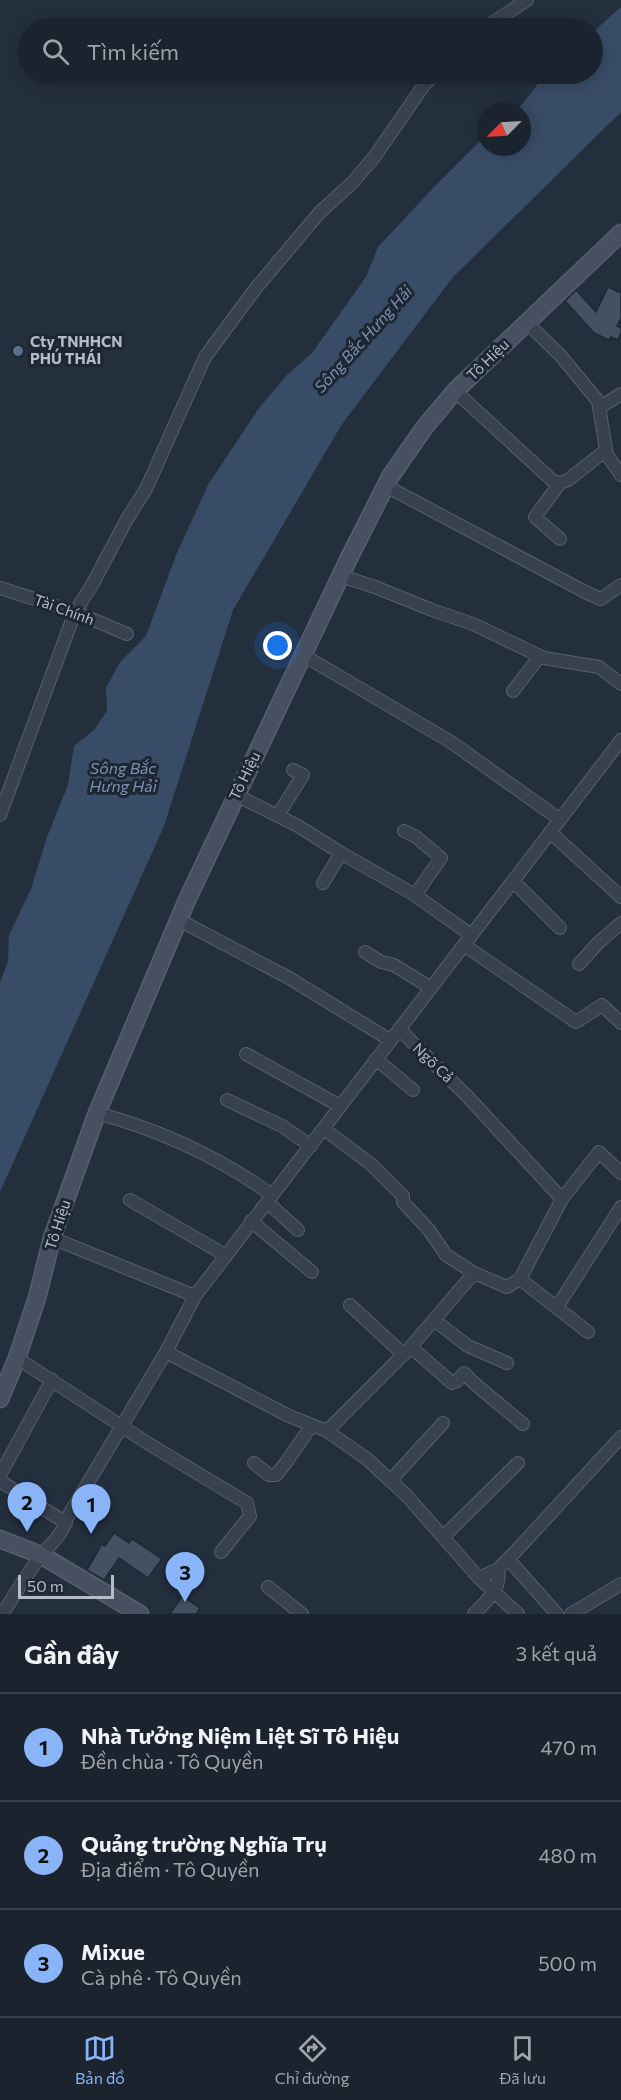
<!DOCTYPE html>
<html lang="vi">
<head>
<meta charset="utf-8">
<style>
  :root { --surface:#1b232e; --page:#282f3a; --text:#f1f3f6; --muted:#a0a4aa; --line:#39404a; --accent:#8ab4f8 }
  body { margin:0; font-family:Commissioner,sans-serif; background:var(--page); color:var(--text) }
  .compass { position:absolute; left:477px; top:102px; width:54px; height:54px; border-radius:50%; background:var(--surface); box-shadow:0 3px 15px #0003; rotate:246deg }
  .scale { position:absolute; left:18px; bottom:15px; width:96px; box-sizing:border-box; padding-left:6px; border:3px solid #b4bcc9; border-top:0; font-size:16px; line-height:21px; white-space:nowrap; color:#b4bcc9; -webkit-text-stroke:4px #1d2633; paint-order:stroke }
  .you { position:absolute; left:278px; top:646px; width:21px; height:21px; margin:-15px; border:4px solid #fff; border-radius:50%; background:#1a73e8; box-shadow:0 0 0 9px #1a73e833 }
  .badge { display:grid; place-items:center; width:39px; height:39px; border-radius:50%; background:var(--accent); color:#111; font-size:20px; font-weight:700 }
  .pin { position:absolute; translate:-50% -50px; filter:drop-shadow(0 2px 3px #0008) }
  .pin::after { content:''; position:absolute; top:32px; width:21px; height:18px; background:inherit; clip-path:polygon(0 0,100% 0,50% 100%) }
  .list { margin:0; padding:0; list-style:none }
  h2 { display:flex; justify-content:space-between; align-items:center; height:78px; margin:0; padding:0 24px; font-size:26px }
  h2 small { font-size:20px; font-weight:400; color:var(--muted) }
  .list li { display:grid; grid-template-columns:39px 1fr auto; gap:18px; align-items:center; box-sizing:border-box; height:108px; padding:0 24px; border-top:2px solid var(--line) }
  .list b { display:block; font-size:22px; white-space:nowrap }
  .list p { margin:0; font-size:20px; white-space:nowrap; color:var(--muted) }
  .list em { font-size:20px; font-style:normal; color:var(--muted) }
  .icon { flex:none; width:33px; height:33px; fill:none; stroke:currentColor; stroke-width:2; stroke-linecap:round; stroke-linejoin:round }
  .map { position:relative; flex:none; width:621px; height:1614px; overflow:hidden }
  .search { position:absolute; background:var(--surface); box-shadow:0 3px 15px #0003; left:18px; right:18px; top:18px; height:66px; display:flex; align-items:center; gap:15px; box-sizing:border-box; padding:0 21px; border-radius:33px; color:var(--muted); font-size:22px }
  .sheet { height:402px; background:var(--surface) }
  nav { display:flex; justify-content:space-around; align-items:center; box-sizing:border-box; height:84px; border-top:2px solid var(--line); background:var(--surface); font-size:16px; color:var(--muted) }
  nav a { display:grid; justify-items:center; gap:3px }
  nav .on { color:var(--accent) }
  .map>svg:first-child { display:block }
  .water { fill:#394c67 }
  .building { fill:#455162; stroke:#1f2835; stroke-width:1.5 }
  .lines { fill:none; stroke-linecap:round; stroke-linejoin:round }
  .street-casing { stroke:#565f6c; stroke-width:14 }
  .secondary-casing { stroke:#565f6c; stroke-width:19 }
  .street { stroke:#38414e; stroke-width:12 }
  .secondary { stroke:#465061; stroke-width:16 }
  .service-dot { fill:#5c6f8a; stroke:#1d2633; stroke-width:2 }
  .labels { text-anchor:middle; stroke-width:6; stroke-linejoin:round; paint-order:stroke }
  .poi-label { font-size:15px; font-weight:bold; fill:#b4bcc9; stroke:#1d2633; text-anchor:start }
  .street-label { font-size:15px; fill:#b4bcc9; stroke:#1d2633 }
  .water-label { font-size:16px; font-style:italic; fill:#7c92b1; stroke:#1d2633 }
</style>
</head>
<body>
<div class="map">
<svg width="621" height="1614" viewBox="0 0 621 1614">
  <rect width="100%" height="100%" fill="#242f3e"/>
  <path class="water" d="M 621,7 L 621,112 L 453,277 L 342,424 L 233,610 L 164,826 L 0,1192 L 0,983 L 8,961 L 9,935 L 31,889 L 47,837 L 68,785 L 74,746 L 94,730 L 107,711 L 106,688 L 120,662 L 146,636 L 176,555 L 208,485 L 259,408 L 287,375 L 312,353 L 366,277 L 378,247 L 434,187 L 486,135 L 486,147 L 522,147 L 522,111 L 515,111 C 528,101 534,85 547,74 L 592,74 L 593,32 Z"/>
  <path class="building" d="M 608,287 L 621,293 L 621,318 L 617,326 L 621,328 L 621,332 L 618,340 L 611,337 L 609,340 L 594,333 L 565,301 L 576,290 L 596,312 Z
    M 114,1533 L 129,1543 L 132,1539 L 162,1559 L 148,1578 L 119,1558 L 104,1580 L 87,1570 L 102,1544 L 105,1546 Z
    M 182,1596 L 200,1608 L 196,1614 L 170,1614 Z"/>
  <g class="lines">
    <defs>
      <path id="street" d="M 485,28 L 527,0
        M 527,323 L 560,355 L 598,401 L 607,455 L 621,475
        M 455,391 L 553,481 L 560,483 L 568,480 L 606,450
        M 599,408 L 621,394
        M 386,486 L 587,593 L 601,599 L 621,585
        M 560,539 L 535,517 L 560,483
        M 341,576 L 375,587 L 432,610 L 473,624 L 544,658 L 599,667 L 621,684
        M 0,588 L 75,612 L 127,634
        M 303,655 L 451,742 L 559,819
        M 513,691 L 540,656
        M 236,795 L 298,826 L 341,853 L 415,895 L 471,935
        M 0,815 L 75,612 L 92,585 L 127,519 L 146,489 L 205,357 L 256,288 L 320,212 L 352,183 L 375,156 L 424,85 L 435,74
        M 278,815 L 303,775 L 293,770
        M 404,831 L 415,836 L 441,858 L 415,895
        M 550,832 L 621,897
        M 513,881 L 560,928
        M 323,883 L 341,853
        M 179,920 L 289,978 L 390,1040
        M 464,945 L 576,1022 L 602,1005 L 621,1023
        M 365,952 L 381,962 L 394,965 L 431,988
        M 579,964 L 598,943 L 621,923
        M 399,1029 L 468,1097 L 562,1199
        M 246,1054 L 340,1106
        M 376,1059 L 413,1090
        M 227,1100 L 282,1126 L 311,1146
        M 97,1113 C 160,1130 220,1158 272,1195
        M 324,1129 L 372,1165 L 403,1196 L 403,1202 L 429,1230 L 446,1255 L 474,1273 L 507,1287 L 520,1279 L 562,1199 L 599,1152 L 621,1173
        M 130,1200 L 225,1255
        M 267,1202 L 298,1230
        M 251,1221 L 312,1272
        M 52,1238 L 195,1296
        M 520,1279 L 588,1332
        M 350,1305 L 403,1354
        M 557,1307 L 621,1207
        M 434,1320 L 468,1346 L 507,1363
        M 411,1347 L 452,1383 L 457,1381 L 464,1373 L 475,1384 L 523,1424
        M 166,1352 L 289,1416 L 327,1431 L 367,1459 L 407,1496 L 479,1578 L 518,1614
        M 17,1358 L 149,1444 L 247,1503 L 250,1516 L 221,1552
        M 327,1431 L 409,1349 L 474,1273
        M 254,1463 L 269,1475 L 276,1475 L 285,1464 L 312,1425
        M 0,1475 L 52,1380
        M 0,1481 L 66,1523
        M 390,1481 L 443,1423
        M 443,1537 L 518,1463
        M 508,1559 L 557,1614
        M 479,1578 L 498,1569 L 516,1551 L 621,1437
        M 268,1587 L 302,1614
        M 2,1614 C 15,1595 26,1575 40,1557 C 50,1544 63,1535 67,1518 L 166,1352 L 195,1296 L 621,740
        M 474,1614 C 487,1600 502,1589 498,1569
        M 571,1614 L 621,1584"/>
      <path id="secondary" d="M 0,1399 L 17,1358 L 37,1298 L 52,1238 L 97,1113 L 187,900 L 349,558 L 390,477 L 424,428 L 455,391 L 621,233
        M 0,1539 L 41,1555 L 140,1614"/>
    </defs>
    <use href="#street" class="street-casing"/>
    <use href="#secondary" class="secondary-casing"/>
    <use href="#street" class="street"/>
    <use href="#secondary" class="secondary"/>
  </g>
  <circle class="service-dot" cx="18" cy="351" r="6"/>
  <g class="labels">
    <g class="poi-label">
      <text x="30" y="347">Cty TNHHCN<tspan x="30" dy="17">PHÚ THÁI</tspan></text>
    </g>
    <g class="street-label">
      <text transform="translate(488 360) rotate(-44)" y="5">Tô Hiệu</text>
      <text transform="translate(64 610) rotate(20)" y="5">Tài Chính</text>
      <text transform="translate(245 776) rotate(-64)" y="5">Tô Hiệu</text>
      <text transform="translate(433 1063) rotate(44)" y="5">Ngõ Cả</text>
      <text transform="translate(58 1225) rotate(-72)" y="5">Tô Hiệu</text>
    </g>
    <g class="water-label">
      <text transform="translate(363 339) rotate(-48)" y="6">Sông Bắc Hưng Hải</text>
      <text x="123" y="774">Sông Bắc<tspan x="123" dy="18">Hưng Hải</tspan></text>
    </g>
  </g>
</svg>
<svg class="compass" viewBox="-18 -18 36 36"><path d="M0-13l5 13h-10z" fill="#e53935"/><path d="M0 13l5-13h-10z" fill="#a0a4aa"/></svg>
<div class="scale">50 m</div>
<div class="you"></div>
<div class="pin badge" style="left:91px;top:1534px">1</div>
<div class="pin badge" style="left:27px;top:1532px">2</div>
<div class="pin badge" style="left:185px;top:1602px">3</div>
<div class="search"><svg class="icon" aria-label="search" viewBox="0 0 24 24"><circle cx="10" cy="10" r="6"/><path d="M15 15l6 6"/></svg>Tìm kiếm</div>
</div>
<section class="sheet">
<h2>Gần đây<small>3 kết quả</small></h2>
<ul class="list">
<li><span class="badge">1</span><div><b>Nhà Tưởng Niệm Liệt Sĩ Tô Hiệu</b><p>Đền chùa · Tô Quyền</p></div><em>470 m</em></li>
<li><span class="badge">2</span><div><b>Quảng trường Nghĩa Trụ</b><p>Địa điểm · Tô Quyền</p></div><em>480 m</em></li>
<li><span class="badge">3</span><div><b>Mixue</b><p>Cà phê · Tô Quyền</p></div><em>500 m</em></li>
</ul>
</section>
<nav>
<a class="on"><svg class="icon" aria-label="map" viewBox="0 0 24 24"><path d="M3 6l6-2 6 2 6-2v14l-6 2-6-2-6 2zM9 4v14M15 6v14"/></svg>Bản đồ</a>
<a><svg class="icon" aria-label="directions" viewBox="0 0 24 24"><path d="M12 3l9 9-9 9-9-9zM9 14v-3h6M13 9l2 2-2 2"/></svg>Chỉ đường</a>
<a><svg class="icon" aria-label="saved" viewBox="0 0 24 24"><path d="M7 4h10v16l-5-4-5 4z"/></svg>Đã lưu</a>
</nav>
</body>
</html>
